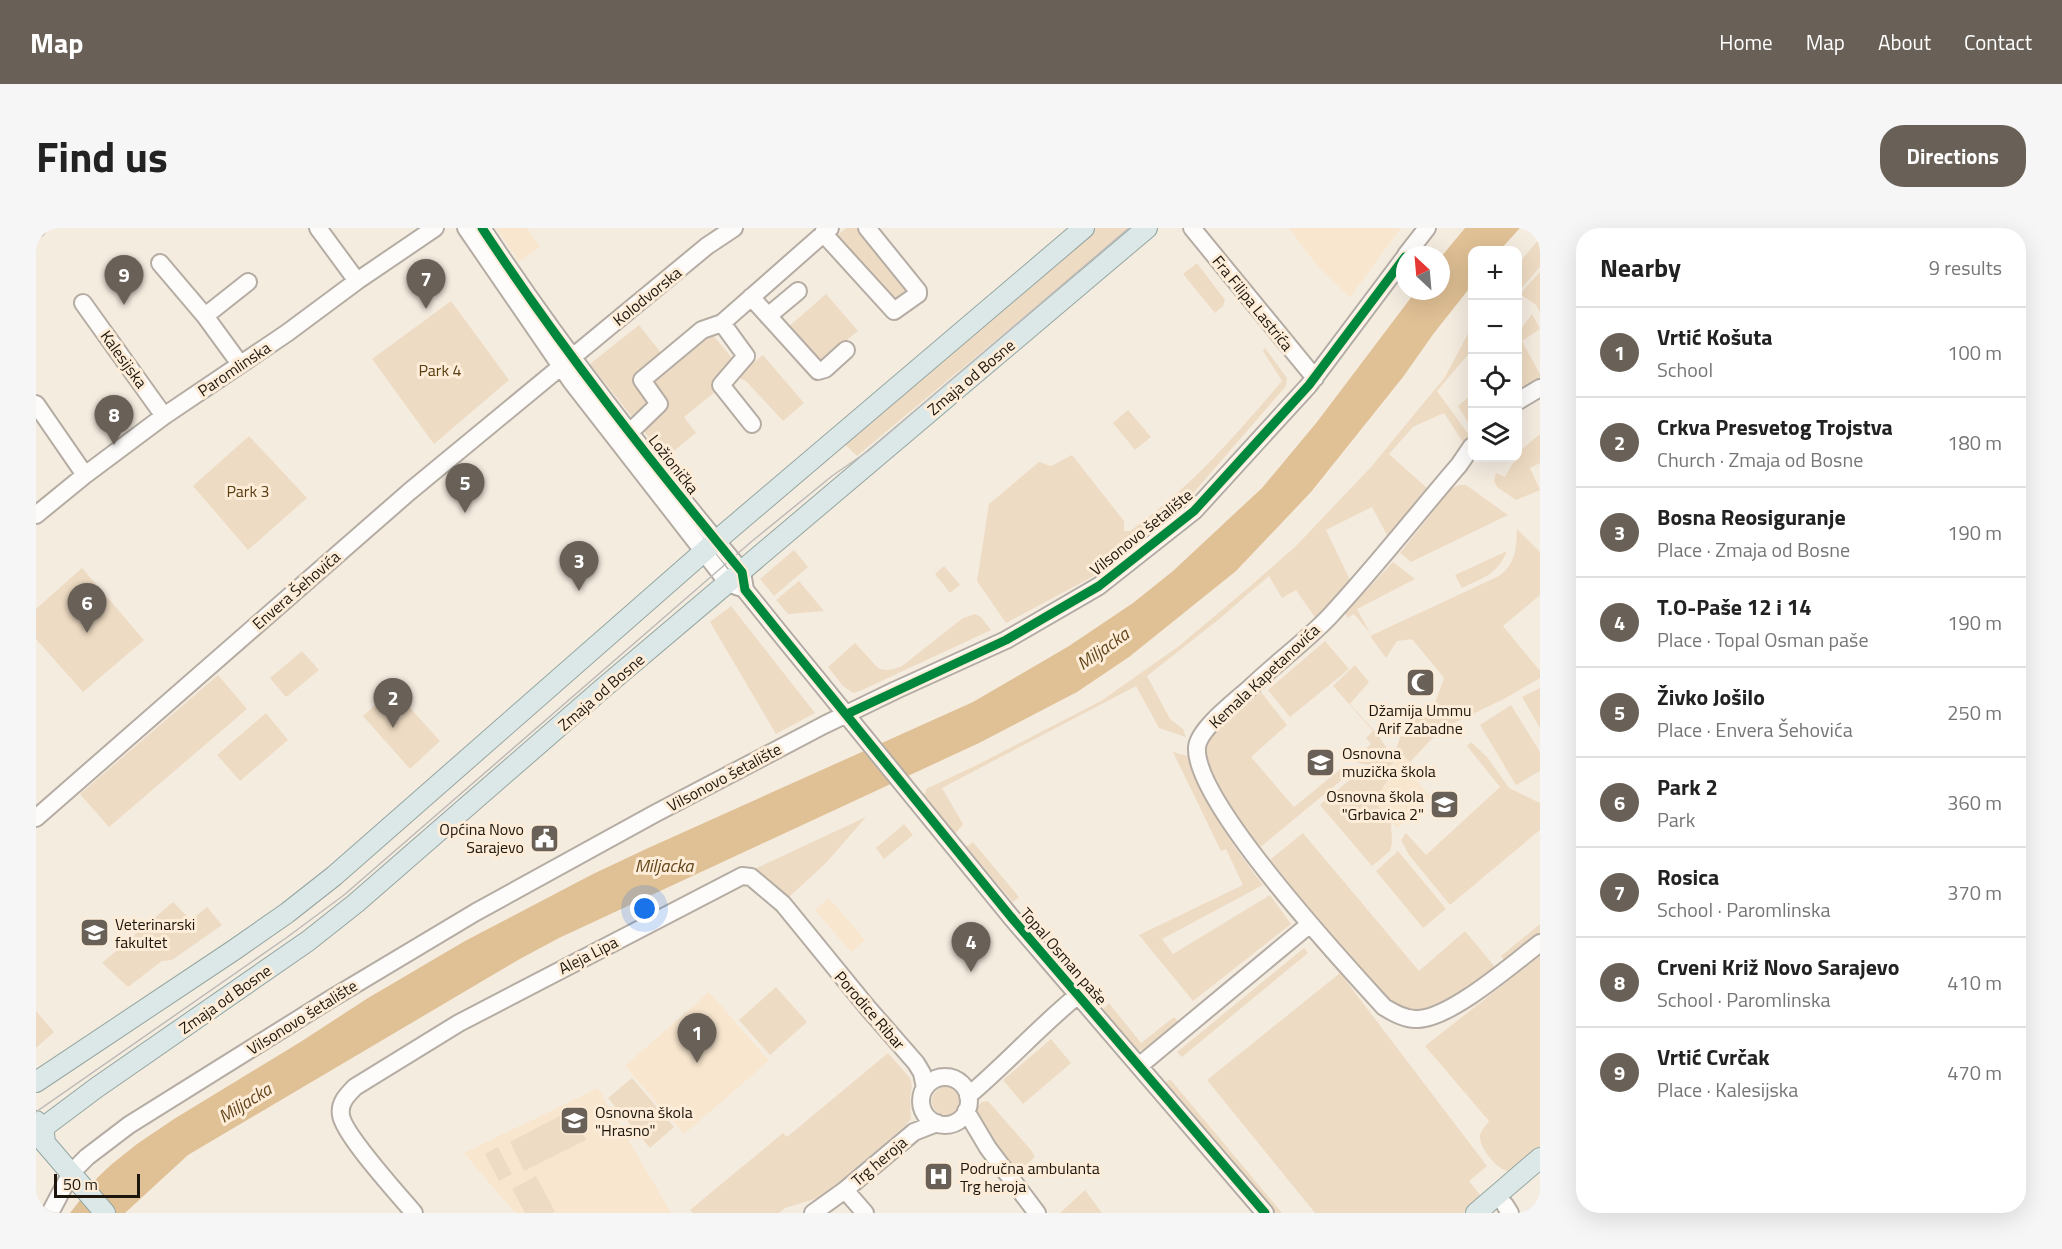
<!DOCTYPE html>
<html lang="en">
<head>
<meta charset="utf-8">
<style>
  :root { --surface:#fff; --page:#f6f6f6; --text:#222; --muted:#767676; --line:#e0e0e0; --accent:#696157 }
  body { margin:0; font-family:"Titillium Web",sans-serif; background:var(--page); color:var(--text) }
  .controls { position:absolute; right:18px; top:18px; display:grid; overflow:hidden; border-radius:12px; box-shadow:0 6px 24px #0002 }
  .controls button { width:54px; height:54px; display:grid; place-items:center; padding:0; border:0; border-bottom:2px solid var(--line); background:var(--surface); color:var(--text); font:30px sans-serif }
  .compass { position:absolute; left:1360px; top:18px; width:54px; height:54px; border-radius:50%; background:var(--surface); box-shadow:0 6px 24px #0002; rotate:334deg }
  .scale { position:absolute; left:18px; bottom:15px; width:86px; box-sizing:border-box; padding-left:6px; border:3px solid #1d160d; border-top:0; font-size:16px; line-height:21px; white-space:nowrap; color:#1d160d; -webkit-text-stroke:4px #fdedd8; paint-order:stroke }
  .you { position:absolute; left:609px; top:681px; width:21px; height:21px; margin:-15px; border:4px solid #fff; border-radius:50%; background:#1a73e8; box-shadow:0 0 0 9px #1a73e833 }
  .badge { display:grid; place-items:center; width:39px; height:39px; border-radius:50%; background:var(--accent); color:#fff; font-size:20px; font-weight:700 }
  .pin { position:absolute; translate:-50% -50px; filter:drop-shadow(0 2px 3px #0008) }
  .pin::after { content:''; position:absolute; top:32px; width:21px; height:18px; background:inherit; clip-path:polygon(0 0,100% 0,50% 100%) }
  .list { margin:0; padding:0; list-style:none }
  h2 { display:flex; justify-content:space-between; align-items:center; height:78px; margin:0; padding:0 24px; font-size:26px }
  h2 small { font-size:20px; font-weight:400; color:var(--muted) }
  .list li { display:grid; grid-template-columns:39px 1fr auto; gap:18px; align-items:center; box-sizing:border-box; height:90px; padding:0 24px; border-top:2px solid var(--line) }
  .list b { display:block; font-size:22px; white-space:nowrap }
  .list p { margin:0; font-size:20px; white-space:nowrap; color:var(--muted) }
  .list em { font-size:20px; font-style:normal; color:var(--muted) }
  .icon { flex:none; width:33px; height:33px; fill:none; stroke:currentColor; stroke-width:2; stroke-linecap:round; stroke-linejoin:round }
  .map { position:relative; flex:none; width:1504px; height:985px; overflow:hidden; border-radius:24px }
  header { display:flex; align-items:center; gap:36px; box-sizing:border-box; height:84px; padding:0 30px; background:var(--accent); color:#fff }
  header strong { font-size:28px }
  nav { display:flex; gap:33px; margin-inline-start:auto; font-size:21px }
  .intro { display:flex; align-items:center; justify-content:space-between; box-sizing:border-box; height:144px; padding:0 36px }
  h1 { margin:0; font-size:42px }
  .button { padding:15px 27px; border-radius:24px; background:var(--accent); color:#fff; font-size:21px; font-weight:700 }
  main { display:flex; gap:36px; padding:0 36px }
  aside { flex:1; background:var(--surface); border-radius:24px; box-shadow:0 6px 24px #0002 }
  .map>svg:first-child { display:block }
  .built { fill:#f8e6ce }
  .green { fill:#eedbc3 }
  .water { fill:#e0c095 }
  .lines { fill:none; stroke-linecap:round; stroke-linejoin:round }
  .minor-casing { stroke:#b5ada4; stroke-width:20 }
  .major-casing { stroke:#94a5a1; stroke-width:22 }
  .minor { stroke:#fefcfa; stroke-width:16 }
  .major { stroke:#dce8e7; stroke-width:20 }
  .tram { stroke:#bdbbb8; stroke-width:1.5 }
  .cycleway-casing { stroke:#fdedd8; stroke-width:13 }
  .cycleway { stroke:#00873e; stroke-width:9 }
  .labels { text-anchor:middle; stroke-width:6; stroke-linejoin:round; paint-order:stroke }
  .street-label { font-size:16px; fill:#1d160d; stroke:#fdedd8 }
  .park-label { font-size:16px; fill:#5a3d11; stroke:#fdedd8 }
  .poi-label { font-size:16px; fill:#1d160d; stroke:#fdedd8; text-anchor:start }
  .water-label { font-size:18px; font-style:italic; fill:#64461c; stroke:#fdedd8 }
</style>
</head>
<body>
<header>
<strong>Map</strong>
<nav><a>Home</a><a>Map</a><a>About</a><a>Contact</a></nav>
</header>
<div class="intro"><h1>Find us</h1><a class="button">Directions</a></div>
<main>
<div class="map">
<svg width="1504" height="985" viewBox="0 0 1504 985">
  <rect width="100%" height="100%" fill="#f5ece0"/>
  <path class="built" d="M 460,0 L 491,0 L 504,19 L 483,34 Z
    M 1253,0 L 1365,0 L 1314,69 L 1282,39 Z
    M 1367,527 L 1377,538 L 1372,543 L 1395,569 L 1361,600 L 1338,573 L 1353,552 L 1354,547 L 1352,542 Z
    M 793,670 L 829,712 L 815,724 L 779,682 Z
    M 673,764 L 733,833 L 648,906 L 589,838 Z
    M 562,860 L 635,985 L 479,985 L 428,925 Z"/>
  <path class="green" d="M 810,0 L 821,0 L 877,65 L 860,80 L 798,10 Z
    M 1056,0 L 1094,0 L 821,228 L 806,213 Z
    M 1504,10 L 1504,39 L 1482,64 L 1482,36 Z
    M 1161,35 L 1189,72 L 1187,78 L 1179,85 L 1147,46 Z
    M 1504,44 L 1504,84 L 1500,77 L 1484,66 Z
    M 790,66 L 822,103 L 781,137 L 750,101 Z
    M 415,73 L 473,152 L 398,216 L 336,131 Z
    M 1496,86 L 1504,101 L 1486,113 L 1504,146 L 1504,151 L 1482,163 L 1482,105 Z
    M 603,97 L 636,139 L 676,106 L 707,143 L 727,127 L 768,175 L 747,193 L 710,153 L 699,148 L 648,189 L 660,205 L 629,230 L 554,136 Z
    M 1436,98 L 1436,122 L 1401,163 L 1433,207 L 1427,214 L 1408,185 L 1377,199 L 1353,226 L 1392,261 L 1351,307 L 1336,279 L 1290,302 L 1315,354 L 1280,391 L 1260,362 L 1246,370 L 1233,348 L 1182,392 L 1111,448 L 1134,491 L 1147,501 L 1150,509 L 1123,500 L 1100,458 L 906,560 L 927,596 L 920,605 L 914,605 L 884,570 L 890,564 L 890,561 L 939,538 L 1065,473 L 1143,418 L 1212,360 L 1259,319 L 1335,239 L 1409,149 Z
    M 1229,120 L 1251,150 L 1250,158 L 1146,278 L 1056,349 L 970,395 L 941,353 L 953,276 L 1003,234 L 1015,238 L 1036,227 L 1088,293 L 1088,303 L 1094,303 C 1152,262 1200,207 1246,153 L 1227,123 Z
    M 1436,166 L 1436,201 L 1422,178 Z
    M 1092,182 L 1115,209 L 1099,222 L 1077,195 Z
    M 1504,206 L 1504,235 L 1494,240 L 1504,262 L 1480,272 L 1461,259 L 1458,253 L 1460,245 L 1469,249 L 1484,223 Z
    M 213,208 L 271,270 L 212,322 L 157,258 Z
    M 1423,257 L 1430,257 L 1472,287 L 1375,334 L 1364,325 L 1416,260 Z
    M 1481,301 L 1504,324 L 1504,367 L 1467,398 L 1504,443 L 1504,450 L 1466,472 L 1405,501 L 1374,534 L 1366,526 L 1359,525 L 1364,509 L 1375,505 L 1381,486 L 1394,489 L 1408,450 L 1376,411 L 1361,413 L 1350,430 L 1334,408 L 1463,348 C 1480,335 1480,322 1481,301 Z
    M 758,322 L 772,339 L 738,368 L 724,351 Z
    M 1471,323 C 1461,347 1448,349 1426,360 L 1419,347 Z
    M 1357,334 L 1379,351 L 1321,381 L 1334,405 L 1318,386 L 1312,390 L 1309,385 Z
    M 908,338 L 924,357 L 914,365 L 899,346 Z
    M 46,340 L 108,412 L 47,464 L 0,411 L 0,381 Z
    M 763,353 L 788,383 L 752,386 L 740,372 Z
    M 695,378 L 779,485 L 740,506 L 674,394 Z
    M 939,386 L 945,389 L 955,402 L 824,463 L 817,465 L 807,458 L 792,439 L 819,415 L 842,440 C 851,444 858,441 866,438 L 927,390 Z
    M 1289,413 L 1313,441 L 1254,489 L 1232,462 Z
    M 266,423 L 283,442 L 252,468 L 249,468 L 234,450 Z
    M 1319,437 L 1333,454 L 1314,476 L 1342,507 L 1359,533 L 1352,540 L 1322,535 L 1318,530 L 1335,516 L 1330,510 L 1337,503 L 1297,458 Z
    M 182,447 L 211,481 L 73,599 L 44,566 Z
    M 1504,460 L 1504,500 L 1486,469 Z
    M 357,461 L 404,513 L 374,541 L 327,488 Z
    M 1225,464 L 1251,497 L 1215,529 L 1258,579 L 1307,539 L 1313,546 L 1222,621 L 1192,578 L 1168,529 L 1170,515 L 1175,506 Z
    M 1475,477 L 1504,524 L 1504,543 L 1480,557 L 1444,497 Z
    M 230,485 L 252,512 L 204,553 L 181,527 Z
    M 1435,514 L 1451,529 L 1473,560 L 1504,575 L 1504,602 L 1414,677 L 1373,627 L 1365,612 L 1370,605 L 1390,627 L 1464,559 L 1431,518 Z
    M 1137,524 L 1152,528 C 1168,576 1196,617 1227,657 L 1126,711 L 1137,726 L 1234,667 L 1255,696 L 1157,773 L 1103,707 L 1207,657 L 1190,621 L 1185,623 Z
    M 1324,543 L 1350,543 L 1355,546 L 1352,552 L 1338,573 L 1355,594 L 1356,615 L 1354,623 L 1336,638 L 1284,577 Z
    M 830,589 L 791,634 L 753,669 L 747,670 L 714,643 Z
    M 868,596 L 877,607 L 848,631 L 840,620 Z
    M 1267,605 L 1383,743 L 1429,703 L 1460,740 L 1412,774 L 1393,781 L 1378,782 L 1347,775 L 1230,635 Z
    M 937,614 L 983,669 L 977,674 L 930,619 Z
    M 1362,623 L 1410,681 L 1387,700 L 1340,643 Z
    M 137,674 L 155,692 L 171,679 L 186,697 L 136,732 L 126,733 L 92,759 L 66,735 Z
    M 997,685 L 1064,764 L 1056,771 L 989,692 Z
    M 1504,696 L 1504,707 L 1471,735 L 1465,728 Z
    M 1268,720 L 1272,725 L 1146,829 L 1141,824 Z
    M 1504,728 L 1504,921 C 1497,927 1488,939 1479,943 C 1465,948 1445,922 1444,910 C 1443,904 1450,898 1453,893 L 1389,818 Z
    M 1304,745 L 1451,938 L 1433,953 L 1445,968 L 1427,985 L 1279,985 L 1171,852 Z
    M 740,759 L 771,794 L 734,827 L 703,792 Z
    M 1073,775 L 1105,815 L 1138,789 L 1142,794 L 1107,822 L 1101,822 L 1066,782 Z
    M 0,783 L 18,804 L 0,820 Z
    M 1015,811 L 1035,835 L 987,876 L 967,852 Z
    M 852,825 L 874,850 L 876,858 L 874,869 L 875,891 L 869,898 L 785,969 L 749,980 L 743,985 L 657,985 L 654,982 L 747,905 L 751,909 Z
    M 596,850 L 638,899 L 614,920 L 572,870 Z
    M 1134,851 L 1246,985 L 1232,985 L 1126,857 Z
    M896 873a14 14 0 1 1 28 0a14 14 0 1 1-28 0Z
    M 952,873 L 995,922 L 999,929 L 983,943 L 978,942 L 936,884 L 946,874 Z
    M 535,882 L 550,912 L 488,943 L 474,914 Z
    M 462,919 L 476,946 L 463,953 L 449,926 Z
    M 500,948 L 519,984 L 516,985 L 489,985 L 476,961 Z
    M 1049,962 L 1066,985 L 1024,985 Z"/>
  <path class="water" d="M 1429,0 L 1484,0 L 1464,22 L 1436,22 L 1436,57 L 1398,105 L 1367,149 L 1275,264 L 1200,343 L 1093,429 L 1041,464 L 943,515 L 523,710 L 482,732 L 152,927 L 89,985 L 34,985 L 62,949 L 76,936 L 101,916 L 138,891 L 266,813 L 332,770 L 429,713 L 557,646 L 610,621 L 937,474 L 1033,418 L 1097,375 L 1137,343 L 1226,260 L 1281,194 L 1380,63 L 1405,63 L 1405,29 Z"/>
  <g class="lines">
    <defs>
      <path id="minor" d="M 282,0 L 321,53
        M 430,0 L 535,153 L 692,355 L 703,359
        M 446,0 C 525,120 614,233 706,344 L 709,362 L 742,403 L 975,689 L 1229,985
        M 1156,0 L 1279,150
        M 0,1 L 1,0
        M 787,5 L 858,83 L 882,66 L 882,63 L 831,0
        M 1370,27 L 1391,0
        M 124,35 L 169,88 L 204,136
        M 715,69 L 782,143 L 789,141 L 810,122
        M 47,75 L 128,188
        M 169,88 L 212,54
        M 732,88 L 762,63
        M 686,95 L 710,128 L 685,157 L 716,196
        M 1482,173 L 1504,160
        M 0,176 L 49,247
        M 594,204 L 623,176 L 606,152 L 666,102 L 686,95 L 794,0
        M 1436,218 L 1423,237 C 1380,287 1338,341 1293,389 C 1269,414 1240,435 1215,459 C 1201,472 1163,500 1161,519 C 1157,573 1308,735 1348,779 C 1358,785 1370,792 1382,791 C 1415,790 1478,735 1504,715
        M 0,287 L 49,247 L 128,188 L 251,105 L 321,53 L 399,0
        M 0,590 L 373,264 L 671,18 L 698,0
        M 1103,838 L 1274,696
        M885 873a24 24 0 1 1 48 0a24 24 0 1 1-48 0Z
        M 932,868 C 970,836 1003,799 1042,767
        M 930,883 L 952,920 L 1001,985
        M 809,962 L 878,904 L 901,895
        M 1469,977 L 1474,985
        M 14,985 L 35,945 L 51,929 L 93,897 L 293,772 L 440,684 L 620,585 L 788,497 L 860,462 L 970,412 L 1063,358 L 1158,283 L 1273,157 L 1369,29
        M 378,985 C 363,967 307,906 305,887 C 303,875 311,867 319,859 L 423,795 L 706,648 L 715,649 L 747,676 L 831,779 L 880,835 L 886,845 L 889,860
        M 777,985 L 809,962 L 829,985"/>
      <path id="major" d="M 0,854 L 198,722 L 251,685 L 298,648 L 680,313 L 1048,0
        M 0,893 L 8,906 L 9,915 L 69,985
        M 0,905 L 60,860 L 272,713 L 320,675 L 566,461 L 1111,0
        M 1440,985 L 1504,930"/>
    </defs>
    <use href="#minor" class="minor-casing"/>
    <use href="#major" class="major-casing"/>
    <use href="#minor" class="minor"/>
    <use href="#major" class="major"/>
    <path class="tram" d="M 0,884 L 250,710 L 308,667 L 715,314 L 796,248 L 832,223 L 1093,0"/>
    <defs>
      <path id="cycleway" d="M 446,0 C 525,120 614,233 706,344 L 709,362 L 742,403 L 975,689 L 1229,985
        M 811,486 L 970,412 L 1063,358 L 1158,283 L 1273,157 L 1369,29"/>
    </defs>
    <use href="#cycleway" class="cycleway-casing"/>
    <use href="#cycleway" class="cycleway"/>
  </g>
  <defs>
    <symbol id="mosque-square" viewBox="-11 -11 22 22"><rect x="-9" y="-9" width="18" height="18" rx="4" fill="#696157" stroke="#fdedd8"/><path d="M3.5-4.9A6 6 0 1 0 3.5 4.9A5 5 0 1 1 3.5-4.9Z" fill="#fff"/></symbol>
    <symbol id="school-square" viewBox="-11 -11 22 22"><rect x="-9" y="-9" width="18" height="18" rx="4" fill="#696157" stroke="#fdedd8"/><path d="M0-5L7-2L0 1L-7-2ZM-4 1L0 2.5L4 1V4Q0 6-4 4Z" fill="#fff"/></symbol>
    <symbol id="civic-square" viewBox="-11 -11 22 22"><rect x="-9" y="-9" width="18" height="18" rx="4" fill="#696157" stroke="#fdedd8"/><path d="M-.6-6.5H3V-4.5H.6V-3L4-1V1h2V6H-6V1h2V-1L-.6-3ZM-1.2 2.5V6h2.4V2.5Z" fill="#fff"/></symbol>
    <symbol id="university-square" viewBox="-11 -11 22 22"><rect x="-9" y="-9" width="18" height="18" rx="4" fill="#696157" stroke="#fdedd8"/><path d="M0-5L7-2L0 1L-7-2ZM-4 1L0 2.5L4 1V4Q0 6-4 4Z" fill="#fff"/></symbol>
    <symbol id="hospital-square" viewBox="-11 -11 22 22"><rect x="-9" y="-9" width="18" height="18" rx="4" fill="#696157" stroke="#fdedd8"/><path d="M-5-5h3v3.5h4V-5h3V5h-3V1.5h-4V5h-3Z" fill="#fff"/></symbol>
  </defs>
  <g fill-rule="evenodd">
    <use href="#mosque-square" x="1368" y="438" width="33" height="33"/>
    <use href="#school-square" x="1268" y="518" width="33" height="33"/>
    <use href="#school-square" x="1392" y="560" width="33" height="33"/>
    <use href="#civic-square" x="492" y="594" width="33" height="33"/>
    <use href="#university-square" x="42" y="688" width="33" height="33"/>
    <use href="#school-square" x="522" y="876" width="33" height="33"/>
    <use href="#hospital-square" x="886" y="932" width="33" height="33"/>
  </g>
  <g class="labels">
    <g class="street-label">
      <text transform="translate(611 68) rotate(-39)" y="6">Kolodvorska</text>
      <text transform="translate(1217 75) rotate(51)" y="6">Fra Filipa Lastrića</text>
      <text transform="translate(88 131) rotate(54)" y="6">Kalesijska</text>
      <text transform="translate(198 141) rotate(-34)" y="6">Paromlinska</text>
      <text transform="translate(935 149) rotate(-40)" y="6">Zmaja od Bosne</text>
      <text transform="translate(638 236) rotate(52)" y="6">Ložionička</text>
      <text transform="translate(1105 304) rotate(-39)" y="6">Vilsonovo šetalište</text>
      <text transform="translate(260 362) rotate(-41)" y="6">Envera Šehovića</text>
      <text transform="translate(1228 448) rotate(-43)" y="6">Kemala Kapetanovića</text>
      <text transform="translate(565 464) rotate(-41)" y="6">Zmaja od Bosne</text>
      <text transform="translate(688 549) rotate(-28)" y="6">Vilsonovo šetalište</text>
      <text transform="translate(552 727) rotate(-27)" y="6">Aleja Lipa</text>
      <text transform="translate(1028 728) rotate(49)" y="6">Topal Osman paše</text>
      <text transform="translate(189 771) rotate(-35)" y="6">Zmaja od Bosne</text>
      <text transform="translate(834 782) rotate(49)" y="6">Porodice Ribar</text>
      <text transform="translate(266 789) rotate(-32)" y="6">Vilsonovo šetalište</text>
      <text transform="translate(843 933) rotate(-40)" y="6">Trg heroja</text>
    </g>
    <g class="park-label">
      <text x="404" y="148">Park 4</text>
      <text x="212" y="269">Park 3</text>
    </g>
    <g class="poi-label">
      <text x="1384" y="488" text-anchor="middle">Džamija Ummu<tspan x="1384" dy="18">Arif Zabadne</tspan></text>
      <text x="1306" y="531">Osnovna<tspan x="1306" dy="18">muzička škola</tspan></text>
      <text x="1388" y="574" text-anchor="end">Osnovna škola<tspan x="1388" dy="18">"Grbavica 2"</tspan></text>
      <text x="488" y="607" text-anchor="end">Općina Novo<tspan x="488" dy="18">Sarajevo</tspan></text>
      <text x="79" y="702">Veterinarski<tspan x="79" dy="18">fakultet</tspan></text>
      <text x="559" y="890">Osnovna škola<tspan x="559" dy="18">"Hrasno"</tspan></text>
      <text x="924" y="946">Područna ambulanta<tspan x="924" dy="18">Trg heroja</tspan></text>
    </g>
    <g class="water-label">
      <text transform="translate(1067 421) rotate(-35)" y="6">Miljacka</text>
      <text x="628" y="644">Miljacka</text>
      <text transform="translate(209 875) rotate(-32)" y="6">Miljacka</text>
    </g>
  </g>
</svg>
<div class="controls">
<button>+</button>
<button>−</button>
<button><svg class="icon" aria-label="locate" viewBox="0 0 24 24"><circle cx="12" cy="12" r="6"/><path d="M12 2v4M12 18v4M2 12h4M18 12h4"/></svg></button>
<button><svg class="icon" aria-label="layers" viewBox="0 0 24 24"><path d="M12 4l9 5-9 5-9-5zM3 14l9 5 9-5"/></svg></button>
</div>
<svg class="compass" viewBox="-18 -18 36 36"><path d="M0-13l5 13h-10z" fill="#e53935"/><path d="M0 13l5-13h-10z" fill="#767676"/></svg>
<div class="scale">50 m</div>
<div class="you"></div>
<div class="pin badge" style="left:661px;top:835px">1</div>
<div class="pin badge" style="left:357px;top:500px">2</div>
<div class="pin badge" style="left:543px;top:363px">3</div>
<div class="pin badge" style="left:935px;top:744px">4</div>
<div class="pin badge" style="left:429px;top:285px">5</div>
<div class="pin badge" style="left:51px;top:405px">6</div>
<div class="pin badge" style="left:390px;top:81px">7</div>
<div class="pin badge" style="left:78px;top:217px">8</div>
<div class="pin badge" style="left:88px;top:77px">9</div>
</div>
<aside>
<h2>Nearby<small>9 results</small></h2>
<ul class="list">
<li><span class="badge">1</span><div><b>Vrtić Košuta</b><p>School</p></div><em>100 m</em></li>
<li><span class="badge">2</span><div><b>Crkva Presvetog Trojstva</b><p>Church · Zmaja od Bosne</p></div><em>180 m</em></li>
<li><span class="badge">3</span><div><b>Bosna Reosiguranje</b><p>Place · Zmaja od Bosne</p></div><em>190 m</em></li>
<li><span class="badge">4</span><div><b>T.O-Paše 12 i 14</b><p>Place · Topal Osman paše</p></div><em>190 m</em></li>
<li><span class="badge">5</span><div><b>Živko Jošilo</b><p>Place · Envera Šehovića</p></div><em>250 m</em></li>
<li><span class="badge">6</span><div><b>Park 2</b><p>Park</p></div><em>360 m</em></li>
<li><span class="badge">7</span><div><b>Rosica</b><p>School · Paromlinska</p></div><em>370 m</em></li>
<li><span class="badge">8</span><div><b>Crveni Križ Novo Sarajevo</b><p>School · Paromlinska</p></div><em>410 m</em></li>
<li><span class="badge">9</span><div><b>Vrtić Cvrčak</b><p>Place · Kalesijska</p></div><em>470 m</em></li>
</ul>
</aside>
</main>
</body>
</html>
